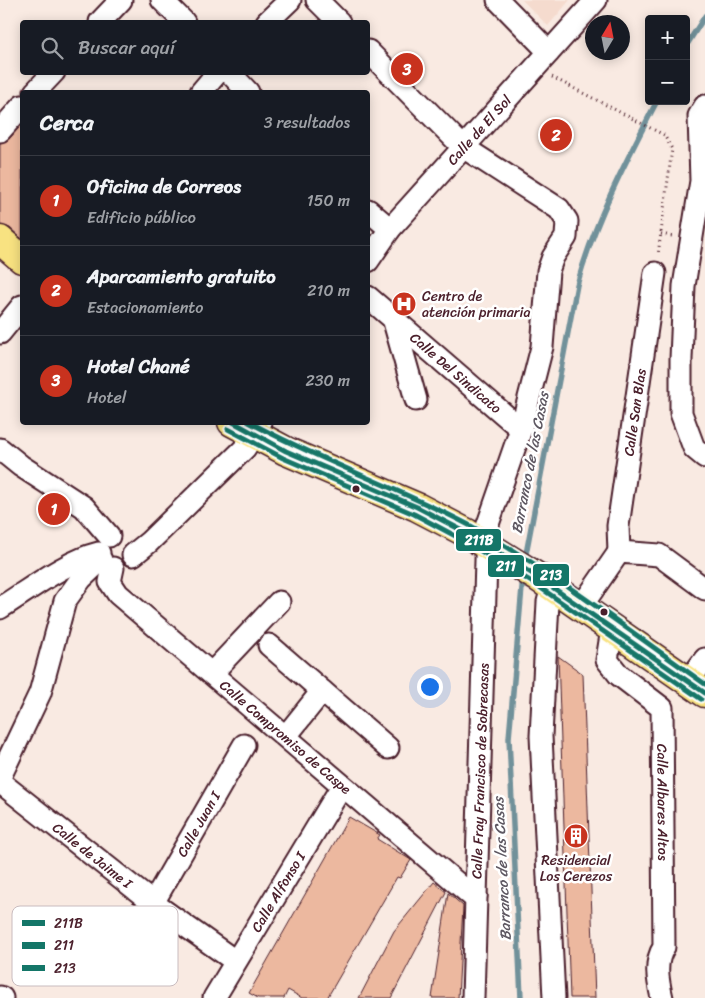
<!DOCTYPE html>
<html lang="es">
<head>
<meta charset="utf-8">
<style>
  :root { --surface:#171b24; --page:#242831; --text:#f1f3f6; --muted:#9ea1a6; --line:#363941; --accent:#c8321e }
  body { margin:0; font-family:Sriracha,sans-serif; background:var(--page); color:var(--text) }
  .controls { position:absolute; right:15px; top:15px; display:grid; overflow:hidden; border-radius:5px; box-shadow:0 2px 12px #0003 }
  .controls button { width:45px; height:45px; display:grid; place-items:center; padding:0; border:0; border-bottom:1px solid var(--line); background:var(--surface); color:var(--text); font:25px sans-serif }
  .compass { position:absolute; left:585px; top:15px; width:45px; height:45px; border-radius:50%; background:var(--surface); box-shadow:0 2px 12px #0003; rotate:10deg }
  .you { position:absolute; left:429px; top:686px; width:18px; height:18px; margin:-12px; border:4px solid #fff; border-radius:50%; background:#1a73e8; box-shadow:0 0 0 8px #1a73e833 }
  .badge { display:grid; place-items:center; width:32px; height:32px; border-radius:50%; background:var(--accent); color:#fff; font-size:16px; font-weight:700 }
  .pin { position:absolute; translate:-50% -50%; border:2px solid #fff; box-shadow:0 1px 5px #0006 }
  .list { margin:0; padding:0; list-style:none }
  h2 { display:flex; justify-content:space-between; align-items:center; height:65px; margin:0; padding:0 20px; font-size:21px }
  h2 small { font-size:16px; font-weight:400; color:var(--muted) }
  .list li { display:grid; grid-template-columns:32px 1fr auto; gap:15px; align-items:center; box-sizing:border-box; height:90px; padding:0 20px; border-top:1px solid var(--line) }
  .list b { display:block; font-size:19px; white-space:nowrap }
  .list p { margin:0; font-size:16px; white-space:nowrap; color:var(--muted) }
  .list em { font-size:16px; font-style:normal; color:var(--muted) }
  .icon { flex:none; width:28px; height:28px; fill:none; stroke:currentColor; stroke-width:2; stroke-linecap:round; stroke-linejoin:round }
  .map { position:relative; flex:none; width:705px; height:998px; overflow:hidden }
  .search { position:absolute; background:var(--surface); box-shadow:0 2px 12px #0003; left:20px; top:20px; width:350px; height:55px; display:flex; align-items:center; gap:12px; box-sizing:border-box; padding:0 18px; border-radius:5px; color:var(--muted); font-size:19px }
  .panel { position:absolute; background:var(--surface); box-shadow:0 2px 12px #0003; left:20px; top:90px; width:350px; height:335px; border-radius:5px }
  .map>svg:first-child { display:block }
  .built { fill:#f5dbce }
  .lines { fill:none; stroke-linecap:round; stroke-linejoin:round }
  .stream { stroke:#71919a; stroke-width:5.5 }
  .building { fill:#ecb89f; stroke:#4a1f2b }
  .minor-casing { stroke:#4a1f2b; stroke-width:25 }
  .highway-casing { stroke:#4a1f2b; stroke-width:31 }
  .path { stroke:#4a1f2b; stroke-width:3; stroke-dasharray:1 4; stroke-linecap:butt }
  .minor { stroke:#fff; stroke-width:21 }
  .highway { stroke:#f8e281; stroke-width:28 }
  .bus-1-casing { stroke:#fff; stroke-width:9 }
  .bus-2-casing { stroke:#fff; stroke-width:9 }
  .bus-3-casing { stroke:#fff; stroke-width:9 }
  .bus-1 { stroke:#147668; stroke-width:5 }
  .bus-2 { stroke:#147668; stroke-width:5 }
  .bus-3 { stroke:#147668; stroke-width:5 }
  .bus-dot { fill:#4a1f2b; stroke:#fff; stroke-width:2 }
  .labels { text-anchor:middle; stroke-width:5; stroke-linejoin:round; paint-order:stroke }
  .street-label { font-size:14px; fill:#4a1f2b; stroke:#fff }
  .poi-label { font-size:14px; fill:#4a1f2b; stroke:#fff; text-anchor:start }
  .water-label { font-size:15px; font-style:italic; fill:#5e5862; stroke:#fff }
  .key { fill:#fff; stroke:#c9bcbf; stroke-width:1 }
  .key-label { font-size:14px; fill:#4a1f2b }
  .line-badge { stroke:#fff; stroke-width:2 }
  .badge-label { font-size:14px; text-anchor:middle; font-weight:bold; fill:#fff }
</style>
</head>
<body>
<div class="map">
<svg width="705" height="998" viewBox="0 0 705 998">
  <rect width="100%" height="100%" fill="#f9eae2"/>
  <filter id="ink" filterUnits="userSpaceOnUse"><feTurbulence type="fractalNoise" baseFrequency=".02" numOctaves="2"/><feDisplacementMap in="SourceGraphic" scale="10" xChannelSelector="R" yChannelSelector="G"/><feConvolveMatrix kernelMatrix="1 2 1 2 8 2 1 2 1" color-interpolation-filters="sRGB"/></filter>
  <g filter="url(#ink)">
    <path class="built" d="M 522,0 L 570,0 L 548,26 Z"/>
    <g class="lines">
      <path class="stream" d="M 686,46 L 705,16
        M 525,559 L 577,285 C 595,220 626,161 657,101
        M 521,998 L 509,738 L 523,576"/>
    </g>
    <path class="building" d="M 22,124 L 22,239 L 10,228 L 0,225 L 0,143 L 9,139 Z
      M 558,656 L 583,674 L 595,998 L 570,998 Z
      M 349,817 L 380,835 L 377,839 L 411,860 L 400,878 L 397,877 L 327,998 L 302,998 L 288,990 L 284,998 L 258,998 L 249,993 Z
      M 434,882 L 446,892 L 391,998 L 359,998 L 394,931 Z
      M 448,893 L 463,906 L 458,998 L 432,998 Z"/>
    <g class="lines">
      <defs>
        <g id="minor">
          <path d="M 162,0 L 184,22"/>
          <path d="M 317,0 L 339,22"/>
          <path d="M 498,0 L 549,52"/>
          <path d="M 100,22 L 121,0"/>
          <path d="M 267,22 L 290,0"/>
          <path d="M 368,51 L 463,147 L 559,209 L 567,221 L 566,237 L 553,257 L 548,271 L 542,347 L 521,429 L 487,527 L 473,998"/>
          <path d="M 229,72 L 248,92"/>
          <path d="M 35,92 L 54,72"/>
          <path d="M 201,92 L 218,72"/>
          <path d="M 705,106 L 699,116 L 701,181 L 684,286 L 681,359 L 681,413 L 694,448 L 705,457"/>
          <path d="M 0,131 L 22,106"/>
          <path d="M 368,210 L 390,229"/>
          <path id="s1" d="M 368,261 L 390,229 L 596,0"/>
          <path id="s2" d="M 368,297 L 521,429"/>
          <path d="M 393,318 L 416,400"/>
          <path d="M 0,333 L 22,306"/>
          <path d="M 0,449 L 21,466 L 84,507 L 109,536"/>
          <path id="s3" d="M 619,552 L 618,526 L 655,273"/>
          <path d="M 133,555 L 149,542 L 245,448 L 261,422"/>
          <path id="s4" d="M 113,568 L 110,582 L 118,594 L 472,896 L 476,896"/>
          <path d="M 552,587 L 548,602 L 541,736 L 554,998"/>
          <path d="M 581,607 L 619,552 L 659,555 L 705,589"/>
          <path d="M 0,608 C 29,590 66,561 99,553"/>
          <path id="s5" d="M 612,629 L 607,660 L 619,675 L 662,708 L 664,947 C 654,962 658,981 662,998"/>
          <path d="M 269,645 L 388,748"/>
          <path d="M 212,673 L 279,602"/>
          <path d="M 688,682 L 705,659"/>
          <path d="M 286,736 L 322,691"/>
          <path d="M 0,777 L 40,693 L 65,601 L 81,579 L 101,560"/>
          <path id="s6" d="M 0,782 L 153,903 L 235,961"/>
          <path id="s7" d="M 153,903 L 244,745"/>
          <path d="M 0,997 L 2,998"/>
          <path id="s8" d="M 214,998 L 342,786"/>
        </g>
        <path id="highway" d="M 0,240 L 22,259
          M 232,422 L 286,451 L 417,507 L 467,533 L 539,578 L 705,693"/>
      </defs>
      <use href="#minor" class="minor-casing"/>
      <use href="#highway" class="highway-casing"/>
      <path class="path" d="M 552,77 L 664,135 L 672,149 L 658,255
        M 661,234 L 672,236"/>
      <use href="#minor" class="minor"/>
      <use href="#highway" class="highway"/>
      <defs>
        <path id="bus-1" d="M 233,422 L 286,451 L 417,507 L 467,533 L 539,578 L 705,693"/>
        <path id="bus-2" d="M 228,429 L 283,458 L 414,514 L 463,540 L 535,584 L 701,699"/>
        <path id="bus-3" d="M 249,422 C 320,461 397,487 469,525 C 550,569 629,631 705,684"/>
      </defs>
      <use href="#bus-1" class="bus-1-casing"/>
      <use href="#bus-2" class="bus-2-casing"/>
      <use href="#bus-3" class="bus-3-casing"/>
      <use href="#bus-1" class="bus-1"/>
      <use href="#bus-2" class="bus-2"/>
      <use href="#bus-3" class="bus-3"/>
    </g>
  </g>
  <defs>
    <symbol id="hospital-disc" viewBox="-11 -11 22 22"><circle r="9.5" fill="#c8321e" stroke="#fff"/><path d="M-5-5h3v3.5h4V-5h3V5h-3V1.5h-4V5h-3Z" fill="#fff"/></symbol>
    <symbol id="building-disc" viewBox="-11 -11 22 22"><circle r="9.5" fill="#c8321e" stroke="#fff"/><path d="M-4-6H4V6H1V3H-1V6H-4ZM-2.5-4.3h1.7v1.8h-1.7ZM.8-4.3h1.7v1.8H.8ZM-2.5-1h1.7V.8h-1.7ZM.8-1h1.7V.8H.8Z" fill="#fff"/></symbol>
  </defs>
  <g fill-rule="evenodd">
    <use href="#hospital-disc" x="390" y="290" width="28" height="28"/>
    <use href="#building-disc" x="562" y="822" width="28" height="28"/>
  </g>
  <g class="bus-dot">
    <circle cx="356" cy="489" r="4.5"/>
    <circle cx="604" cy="612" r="4.5"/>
  </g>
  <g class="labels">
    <g class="street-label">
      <text dy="5" stroke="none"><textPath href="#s1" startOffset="172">Calle de El Sol</textPath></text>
      <text dy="5" stroke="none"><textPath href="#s2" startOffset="116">Calle Del Sindicato</textPath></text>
      <text dy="5" stroke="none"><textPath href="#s3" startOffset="141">Calle San Blas</textPath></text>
      <text dy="5" stroke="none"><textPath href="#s4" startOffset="249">Calle Compromiso de Caspe</textPath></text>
      <text transform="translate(480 771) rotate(-88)" y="5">Calle Fray Francisco de Sobrecasas</text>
      <text dy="5" stroke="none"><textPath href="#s5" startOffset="199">Calle Albares Altos</textPath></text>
      <text dy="5" stroke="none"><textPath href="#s7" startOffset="91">Calle Juan I</textPath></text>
      <text dy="5" stroke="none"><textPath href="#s6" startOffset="118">Calle de Jaime I</textPath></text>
      <text dy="5" stroke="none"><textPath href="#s8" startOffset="124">Calle Alfonso I</textPath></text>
    </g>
    <g class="poi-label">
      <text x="422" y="301">Centro de<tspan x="422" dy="16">atención primaria</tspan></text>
      <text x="576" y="865" text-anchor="middle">Residencial<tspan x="576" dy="16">Los Cerezos</tspan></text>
    </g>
    <g class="water-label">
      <text transform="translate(530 463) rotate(-79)" y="5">Barranco de las Casas</text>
      <text transform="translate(502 869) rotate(-93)" y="5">Barranco de las Casas</text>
    </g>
  </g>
  <rect x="12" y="906" width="166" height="80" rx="8" class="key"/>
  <rect x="22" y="920" width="23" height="6" fill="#147668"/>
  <rect x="22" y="942" width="23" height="7" fill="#147668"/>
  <rect x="22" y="965" width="23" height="6" fill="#147668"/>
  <g class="key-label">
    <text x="54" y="928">211B</text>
    <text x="54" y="950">211</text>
    <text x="54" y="973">213</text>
  </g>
  <g class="line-badge">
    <rect x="455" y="528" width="47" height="24" rx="5" fill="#147668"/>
    <rect x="487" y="554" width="38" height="24" rx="5" fill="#147668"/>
    <rect x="532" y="563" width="38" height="24" rx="5" fill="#147668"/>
  </g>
  <g class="badge-label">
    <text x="479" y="545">211B</text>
    <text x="506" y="571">211</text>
    <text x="551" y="580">213</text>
  </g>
</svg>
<div class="controls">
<button>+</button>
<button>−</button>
</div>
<svg class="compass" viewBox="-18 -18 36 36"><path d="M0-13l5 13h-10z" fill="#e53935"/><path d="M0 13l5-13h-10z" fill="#9ea1a6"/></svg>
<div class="you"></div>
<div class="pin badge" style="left:54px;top:509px">1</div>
<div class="pin badge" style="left:556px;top:135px">2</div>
<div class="pin badge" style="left:407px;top:69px">3</div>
<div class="search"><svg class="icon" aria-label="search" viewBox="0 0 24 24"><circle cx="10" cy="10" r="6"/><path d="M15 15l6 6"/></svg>Buscar aquí</div>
<section class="panel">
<h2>Cerca<small>3 resultados</small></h2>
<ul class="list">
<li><span class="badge">1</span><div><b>Oficina de Correos</b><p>Edificio público</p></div><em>150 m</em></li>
<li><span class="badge">2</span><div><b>Aparcamiento gratuito</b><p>Estacionamiento</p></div><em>210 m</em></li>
<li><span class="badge">3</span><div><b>Hotel Chané</b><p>Hotel</p></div><em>230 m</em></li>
</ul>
</section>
</div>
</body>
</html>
